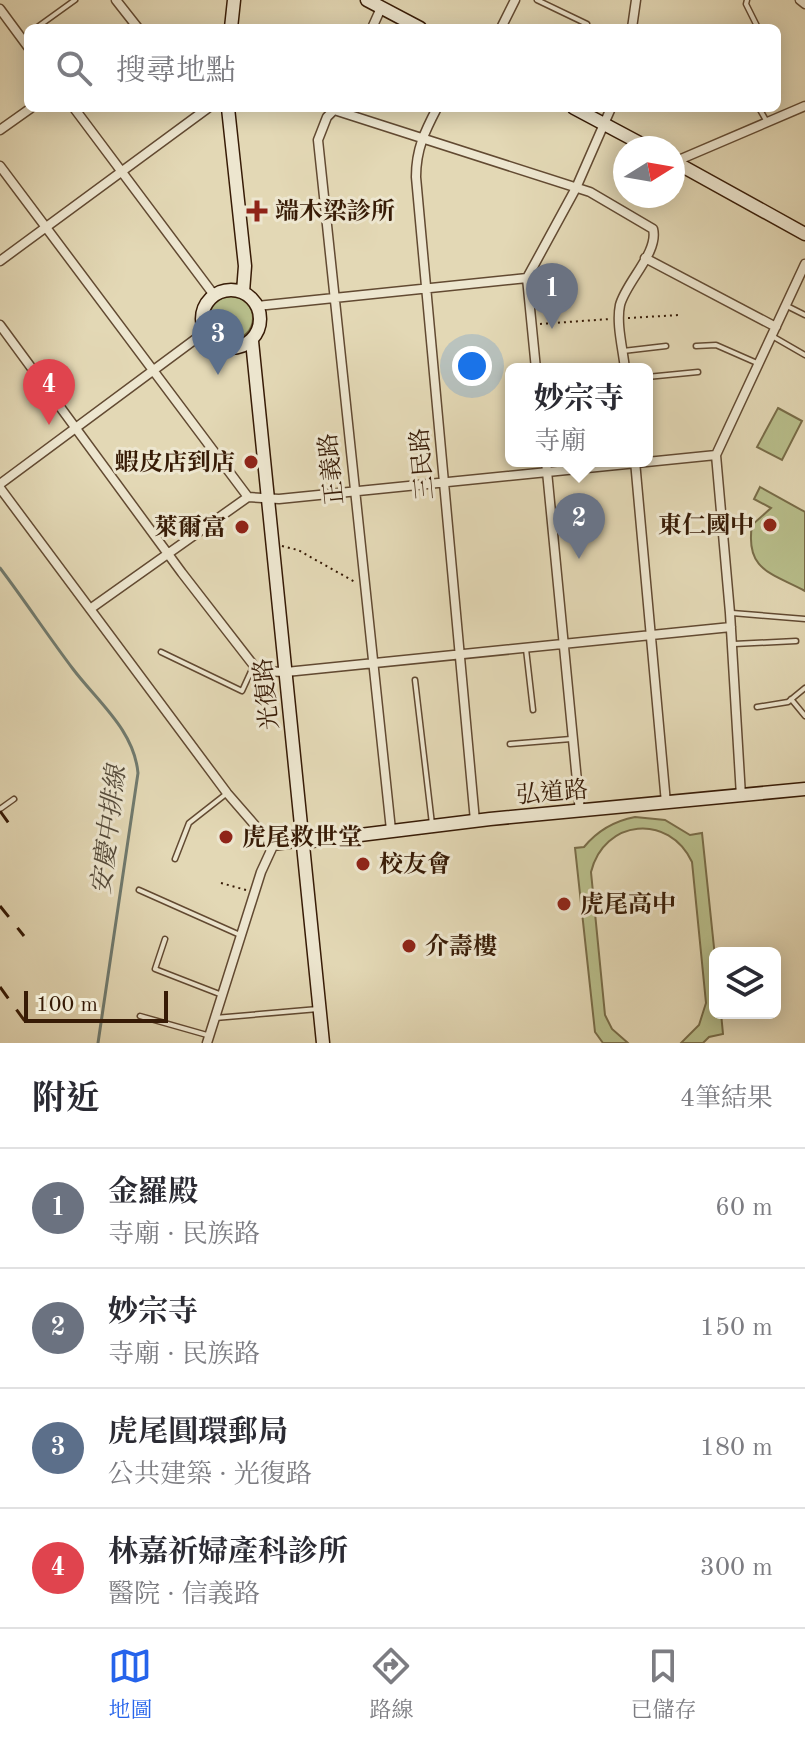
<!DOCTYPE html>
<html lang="zh-TW">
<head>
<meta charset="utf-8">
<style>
  :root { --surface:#fff; --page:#f2f2f3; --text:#2b2b33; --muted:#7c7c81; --line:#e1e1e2; --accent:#2563eb }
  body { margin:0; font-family:"Old Standard TT","Noto Serif TC",serif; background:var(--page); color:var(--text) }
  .controls { position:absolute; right:24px; bottom:24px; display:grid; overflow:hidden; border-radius:12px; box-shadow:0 4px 20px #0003 }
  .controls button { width:72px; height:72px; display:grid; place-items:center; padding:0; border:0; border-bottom:2px solid var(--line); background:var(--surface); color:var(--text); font:40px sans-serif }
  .compass { position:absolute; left:613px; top:136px; width:72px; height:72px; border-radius:50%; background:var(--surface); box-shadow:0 4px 20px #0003; rotate:79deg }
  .scale { position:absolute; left:24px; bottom:20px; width:144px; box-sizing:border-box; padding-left:8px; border:4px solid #371b06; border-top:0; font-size:22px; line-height:28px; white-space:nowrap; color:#371b06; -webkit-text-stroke:6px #ede6cf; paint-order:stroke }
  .you { position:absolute; left:472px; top:366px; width:28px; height:28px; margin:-20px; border:6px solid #fff; border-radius:50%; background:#1a73e8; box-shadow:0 0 0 12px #1a73e833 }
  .badge { display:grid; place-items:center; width:52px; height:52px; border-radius:50%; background:var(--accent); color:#fff; font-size:26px; font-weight:700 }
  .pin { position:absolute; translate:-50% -66px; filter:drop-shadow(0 2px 4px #0008) }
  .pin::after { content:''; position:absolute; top:42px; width:28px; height:24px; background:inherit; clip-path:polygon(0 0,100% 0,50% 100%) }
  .popup { position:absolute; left:505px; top:363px; width:148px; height:104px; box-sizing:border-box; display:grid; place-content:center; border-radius:12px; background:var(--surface); filter:drop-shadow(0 2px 6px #0005); font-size:26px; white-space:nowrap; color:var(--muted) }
  .popup b { font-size:30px; color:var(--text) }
  .popup::after { content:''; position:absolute; left:50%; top:100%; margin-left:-16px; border:16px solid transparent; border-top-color:var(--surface) }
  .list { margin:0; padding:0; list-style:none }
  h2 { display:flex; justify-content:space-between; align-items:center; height:104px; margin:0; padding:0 32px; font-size:34px }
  h2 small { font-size:26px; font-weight:400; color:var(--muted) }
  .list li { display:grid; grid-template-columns:52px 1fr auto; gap:24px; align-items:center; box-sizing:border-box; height:120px; padding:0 32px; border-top:2px solid var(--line) }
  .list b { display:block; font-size:30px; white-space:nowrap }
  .list p { margin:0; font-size:26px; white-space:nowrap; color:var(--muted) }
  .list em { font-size:26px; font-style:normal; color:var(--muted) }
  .icon { flex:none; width:44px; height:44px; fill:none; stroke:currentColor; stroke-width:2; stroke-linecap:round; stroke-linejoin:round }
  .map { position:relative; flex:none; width:805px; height:1043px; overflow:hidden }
  .search { position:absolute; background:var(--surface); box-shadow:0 4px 20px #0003; left:24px; right:24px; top:24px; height:88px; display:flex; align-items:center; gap:20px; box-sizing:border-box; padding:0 28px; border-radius:12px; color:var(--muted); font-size:30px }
  .sheet { height:584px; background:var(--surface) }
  nav { display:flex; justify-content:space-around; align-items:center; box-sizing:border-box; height:112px; border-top:2px solid var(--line); background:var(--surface); font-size:22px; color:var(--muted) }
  nav a { display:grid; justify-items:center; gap:4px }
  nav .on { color:var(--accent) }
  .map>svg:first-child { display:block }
  .green { fill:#b8be8b; stroke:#786c48; stroke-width:2 }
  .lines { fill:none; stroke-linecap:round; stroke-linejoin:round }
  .stream { stroke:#707a6e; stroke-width:3 }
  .lane-casing { stroke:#624a32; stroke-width:7 }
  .street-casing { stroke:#624a32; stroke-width:11 }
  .secondary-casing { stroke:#371b06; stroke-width:15 }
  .path { stroke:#371b06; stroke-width:2; stroke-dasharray:2 4; stroke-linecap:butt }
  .lane { stroke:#ede6cf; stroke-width:4 }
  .street { stroke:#ede6cf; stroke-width:8 }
  .secondary { stroke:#ede6cf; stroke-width:12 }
  .rail { stroke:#371b06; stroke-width:3; stroke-dasharray:14 14; stroke-linecap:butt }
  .poi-dot { fill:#8f2418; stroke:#ede6cf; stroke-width:3 }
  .labels { text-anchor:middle; stroke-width:6; stroke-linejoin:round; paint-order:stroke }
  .poi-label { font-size:24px; font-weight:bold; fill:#371b06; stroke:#ede6cf; text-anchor:start }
  .street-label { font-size:24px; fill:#371b06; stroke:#ede6cf }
  .water-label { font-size:26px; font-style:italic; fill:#544a3a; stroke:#ede6cf }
</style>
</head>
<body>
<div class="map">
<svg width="805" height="1043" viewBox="0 0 805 1043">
  <rect width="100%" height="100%" fill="#e3d8b5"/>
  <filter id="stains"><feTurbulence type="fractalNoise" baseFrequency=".0025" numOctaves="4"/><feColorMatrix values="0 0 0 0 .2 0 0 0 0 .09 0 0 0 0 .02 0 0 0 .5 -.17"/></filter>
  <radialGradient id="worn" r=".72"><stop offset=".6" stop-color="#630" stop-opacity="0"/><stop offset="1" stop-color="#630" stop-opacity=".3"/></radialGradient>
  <path class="green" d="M209 318a22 22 0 1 1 44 0a22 22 0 1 1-44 0Z
    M 778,408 L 802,421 L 782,460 L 757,447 Z
    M 760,487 L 805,512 L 805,591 C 771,573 745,570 752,525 L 771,508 L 754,499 Z
    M 635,817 L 665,820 L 690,835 L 702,833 L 715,957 L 715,1013 L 721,1013 L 723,1034 L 709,1037 L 703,1043 L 681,1043 L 699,1025 L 706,1003 L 692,862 C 669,813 604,819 591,872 L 605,1015 L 612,1029 L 628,1043 L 603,1043 L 595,1032 L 575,848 L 584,847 C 598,830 614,821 635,817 Z"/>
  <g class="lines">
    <path class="stream" d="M 0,568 C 25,601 48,636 73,669 C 98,702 134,730 138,773 L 98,1043"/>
    <defs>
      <path id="lane" d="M 537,0 L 587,24
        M 747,0 L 746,4 L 758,28
        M 36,28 L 75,0
        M 759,108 L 767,122
        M 787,306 L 805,315
        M 772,336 L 805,355
        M 696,346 L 716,345 L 757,363
        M 623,351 L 666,346
        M 647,377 L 698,372
        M 732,613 L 805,619
        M 734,644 L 796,641
        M 526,649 L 533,710
        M 161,652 L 242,691 L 253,667
        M 415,680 L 432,824
        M 791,699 L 805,716
        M 757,707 L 788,702 L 805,688
        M 510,744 L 571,739
        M 0,809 L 14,799
        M 175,859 L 189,823 L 226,794
        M 139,890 L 240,935
        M 165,939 L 155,969 L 222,995
        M 140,1016 L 207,1035
        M 215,1018 L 318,1009"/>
      <path id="street" d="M 116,0 L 138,28
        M 800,0 L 805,4
        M 0,9 L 28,47
        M 372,28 L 381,8
        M 501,28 L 515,0
        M 632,28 L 636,0
        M 74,108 L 214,295
        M 328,108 L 590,192 L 653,229 C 659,252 626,282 620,305 C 616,324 623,349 625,369
        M 336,108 L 327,117 L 318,140 L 391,830
        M 437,108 C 425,131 416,149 416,177 L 475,821
        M 0,130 L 31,108
        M 674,162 L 805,106
        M 0,166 L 248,497
        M 645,258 L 776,327
        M 0,261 L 208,108
        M 257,306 L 527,278
        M 0,325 L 182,573 L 258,671 L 286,672 L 731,627
        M 536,369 L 527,278 L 576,188 L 611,108
        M 546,461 L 580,812
        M 635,461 L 666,803
        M 0,484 L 205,332
        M 0,488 L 227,793 L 273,846 L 303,842
        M 90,609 L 248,497 L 279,499 L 716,455
        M 741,796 L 730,613 L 716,455 L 805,264
        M 207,1043 L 261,872 L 273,846"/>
      <path id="secondary" d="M 367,0 L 420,28
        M 231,28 L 234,0
        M 228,108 L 245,266 L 243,292
        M 574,108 L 649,148
        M 673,161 L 805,234
        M202 319a29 29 0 1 1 58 0a29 29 0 1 1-58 0Z
        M 252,341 L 323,1043
        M 303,842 L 490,819 L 805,789"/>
    </defs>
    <use href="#lane" class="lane-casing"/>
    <use href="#street" class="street-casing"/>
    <use href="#secondary" class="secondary-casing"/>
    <path class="path" d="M 628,318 L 680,315
      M 540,324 L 610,319
      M 282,546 L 298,550 L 355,582
      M 221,883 L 246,890"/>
    <use href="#lane" class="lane"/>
    <use href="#street" class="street"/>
    <use href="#secondary" class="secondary"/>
    <path class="rail" d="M 0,811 L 10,825
      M 0,906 L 24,936
      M 0,987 L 32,1031"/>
  </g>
  <g class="poi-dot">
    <path d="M253 199h8v8h8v8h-8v8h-8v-8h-8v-8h8z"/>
    <circle cx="251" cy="462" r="8"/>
    <circle cx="770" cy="525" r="8"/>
    <circle cx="242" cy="527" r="8"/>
    <circle cx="226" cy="837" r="8"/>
    <circle cx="363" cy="864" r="8"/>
    <circle cx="564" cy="904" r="8"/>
    <circle cx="409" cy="946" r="8"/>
  </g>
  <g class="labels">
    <g class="poi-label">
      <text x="275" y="219">端木梁診所</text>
      <text x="235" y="470" text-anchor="end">蝦皮店到店</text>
      <text x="754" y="533" text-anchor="end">東仁國中</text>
      <text x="226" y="535" text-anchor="end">萊爾富</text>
      <text x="242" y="845">虎尾救世堂</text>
      <text x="379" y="872">校友會</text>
      <text x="580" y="912">虎尾高中</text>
      <text x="425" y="954">介壽樓</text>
    </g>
    <g class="street-label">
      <text transform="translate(422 464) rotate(-95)" y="8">三民路</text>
      <text transform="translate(331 469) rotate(-96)" y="8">正義路</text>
      <text transform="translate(266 694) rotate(-96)" y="8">光復路</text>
      <text transform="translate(552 792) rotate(-5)" y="8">弘道路</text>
    </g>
    <g class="water-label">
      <text transform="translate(108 830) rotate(-83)" y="9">安慶中排線</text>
    </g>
  </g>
  <rect width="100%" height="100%" filter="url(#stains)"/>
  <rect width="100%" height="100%" fill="url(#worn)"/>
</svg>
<div class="controls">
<button><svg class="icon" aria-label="layers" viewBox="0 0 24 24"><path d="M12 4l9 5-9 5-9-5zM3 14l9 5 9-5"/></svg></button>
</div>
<svg class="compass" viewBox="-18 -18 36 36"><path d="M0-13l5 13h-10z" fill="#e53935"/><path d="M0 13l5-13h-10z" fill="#7c7c81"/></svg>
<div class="scale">100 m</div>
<div class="you"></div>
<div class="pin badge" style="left:552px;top:329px;background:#6b7280">1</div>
<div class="pin badge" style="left:579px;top:559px;background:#6b7280">2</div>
<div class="popup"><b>妙宗寺</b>寺廟</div>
<div class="pin badge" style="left:218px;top:375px;background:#5c6f8a">3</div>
<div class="pin badge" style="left:49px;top:425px;background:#e0444e">4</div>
<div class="search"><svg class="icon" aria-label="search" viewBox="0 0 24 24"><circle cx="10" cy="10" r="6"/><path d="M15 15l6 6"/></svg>搜尋地點</div>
</div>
<section class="sheet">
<h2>附近<small>4筆結果</small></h2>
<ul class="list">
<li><span class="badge" style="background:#6b7280">1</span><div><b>金羅殿</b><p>寺廟 · 民族路</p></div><em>60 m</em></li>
<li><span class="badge" style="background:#6b7280">2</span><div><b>妙宗寺</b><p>寺廟 · 民族路</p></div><em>150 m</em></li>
<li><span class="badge" style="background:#5c6f8a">3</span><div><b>虎尾圓環郵局</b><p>公共建築 · 光復路</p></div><em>180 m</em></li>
<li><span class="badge" style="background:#e0444e">4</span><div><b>林嘉祈婦產科診所</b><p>醫院 · 信義路</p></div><em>300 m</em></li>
</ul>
</section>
<nav>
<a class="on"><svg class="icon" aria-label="map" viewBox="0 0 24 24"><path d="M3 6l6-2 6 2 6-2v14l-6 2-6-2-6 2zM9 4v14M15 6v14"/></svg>地圖</a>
<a><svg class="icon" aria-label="directions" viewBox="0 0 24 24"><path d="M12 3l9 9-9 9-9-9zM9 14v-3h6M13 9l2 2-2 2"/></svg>路線</a>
<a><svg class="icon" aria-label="saved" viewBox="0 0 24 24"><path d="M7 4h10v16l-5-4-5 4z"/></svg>已儲存</a>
</nav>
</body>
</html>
